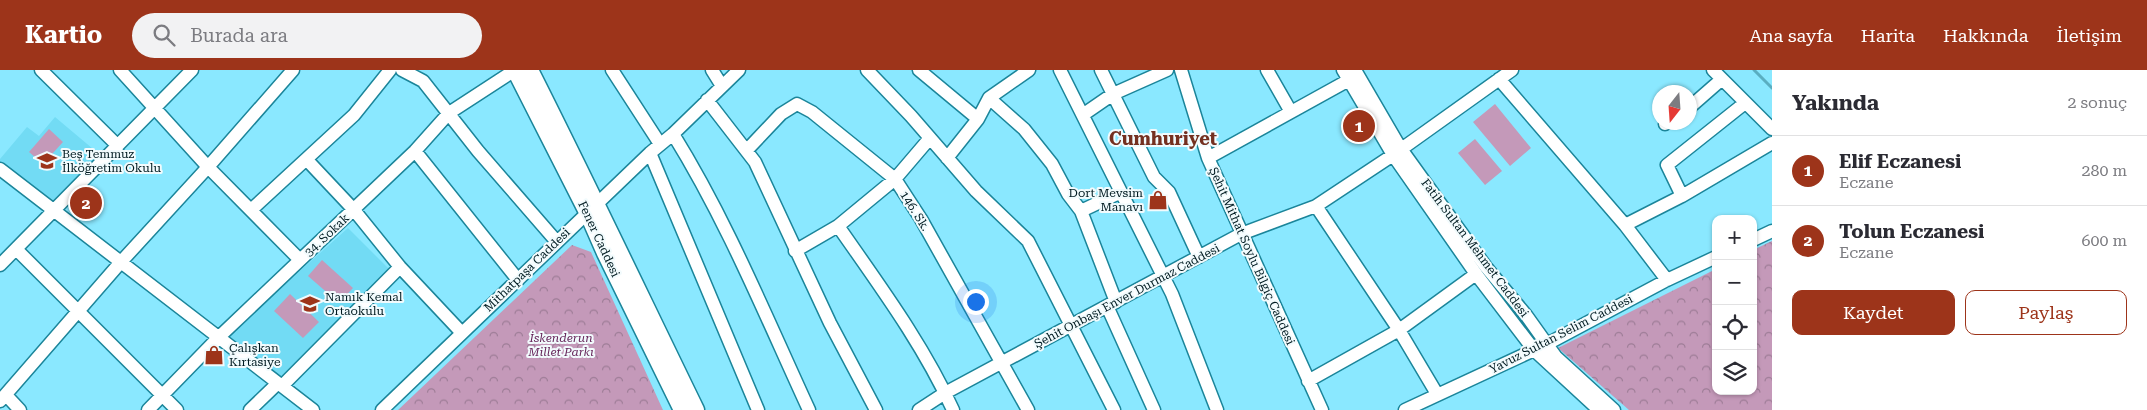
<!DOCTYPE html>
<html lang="tr">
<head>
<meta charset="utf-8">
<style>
  :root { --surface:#fff; --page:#f2f2f3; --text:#2b2b33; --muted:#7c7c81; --line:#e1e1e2; --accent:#9d341a }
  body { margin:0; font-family:"Roboto Serif",serif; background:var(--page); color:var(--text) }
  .controls { position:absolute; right:15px; bottom:15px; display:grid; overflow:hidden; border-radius:10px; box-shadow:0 1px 4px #0004 }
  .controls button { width:45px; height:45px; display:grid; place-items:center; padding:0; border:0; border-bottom:1px solid var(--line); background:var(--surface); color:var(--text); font:25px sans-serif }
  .compass { position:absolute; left:1652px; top:15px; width:45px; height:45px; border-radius:50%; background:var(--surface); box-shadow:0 1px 4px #0004; rotate:197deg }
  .you { position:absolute; left:975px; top:231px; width:18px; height:18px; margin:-12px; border:4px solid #fff; border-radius:50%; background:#1a73e8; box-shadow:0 0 0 8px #1a73e833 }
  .badge { display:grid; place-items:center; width:32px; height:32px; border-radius:50%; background:var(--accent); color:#fff; font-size:16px; font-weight:700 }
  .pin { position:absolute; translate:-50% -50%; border:2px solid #fff; box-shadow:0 1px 5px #0006 }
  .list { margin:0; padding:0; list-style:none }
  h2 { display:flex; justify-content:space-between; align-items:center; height:65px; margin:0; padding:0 20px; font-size:21px }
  h2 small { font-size:16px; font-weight:400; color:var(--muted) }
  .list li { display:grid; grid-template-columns:32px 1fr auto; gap:15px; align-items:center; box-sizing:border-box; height:70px; padding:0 20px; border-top:1px solid var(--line) }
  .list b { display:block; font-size:19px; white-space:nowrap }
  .list p { margin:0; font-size:16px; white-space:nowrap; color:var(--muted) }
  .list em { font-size:16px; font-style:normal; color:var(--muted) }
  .actions { display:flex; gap:10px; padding:15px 20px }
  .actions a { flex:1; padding:11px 0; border:1px solid var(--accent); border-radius:10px; text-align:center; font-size:18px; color:var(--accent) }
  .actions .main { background:var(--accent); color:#fff }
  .icon { flex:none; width:28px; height:28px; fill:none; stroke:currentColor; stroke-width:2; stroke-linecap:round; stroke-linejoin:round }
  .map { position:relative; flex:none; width:1772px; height:340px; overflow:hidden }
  header { display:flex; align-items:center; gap:30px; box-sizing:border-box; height:70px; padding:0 25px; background:var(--accent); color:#fff }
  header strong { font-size:24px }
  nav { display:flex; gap:28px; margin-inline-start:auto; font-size:18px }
  .search { width:350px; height:45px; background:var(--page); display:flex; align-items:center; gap:12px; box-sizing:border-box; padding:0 18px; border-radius:28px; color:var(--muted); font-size:19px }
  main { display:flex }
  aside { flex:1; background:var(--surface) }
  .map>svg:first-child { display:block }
  .built { fill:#72dbf4 }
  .park { fill:url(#park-crowns) }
  .pitch { fill:#c499b9 }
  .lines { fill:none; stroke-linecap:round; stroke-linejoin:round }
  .stream { stroke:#5aaec1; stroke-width:3 }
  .minor-casing { stroke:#1b859a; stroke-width:15 }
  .major-casing { stroke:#1b859a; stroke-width:19 }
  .minor { stroke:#fff; stroke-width:12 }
  .major { stroke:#fff; stroke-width:16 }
  .labels { text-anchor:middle; stroke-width:4; stroke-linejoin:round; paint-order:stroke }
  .poi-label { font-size:12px; fill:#001b21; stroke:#f2fbfd; text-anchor:start }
  .street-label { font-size:12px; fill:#001b21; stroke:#f2fbfd }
  .park-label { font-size:12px; font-style:italic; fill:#66255a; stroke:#f2fbfd }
  .district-label { font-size:18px; font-weight:bold; fill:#743020; stroke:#f2fbfd }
</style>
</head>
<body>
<header>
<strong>Kartio</strong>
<div class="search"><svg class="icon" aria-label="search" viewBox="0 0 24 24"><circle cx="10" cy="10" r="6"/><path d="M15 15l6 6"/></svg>Burada ara</div>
<nav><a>Ana sayfa</a><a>Harita</a><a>Hakkında</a><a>İletişim</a></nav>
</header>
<main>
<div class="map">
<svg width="1772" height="340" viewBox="0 0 1772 340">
  <defs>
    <pattern id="park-crowns" width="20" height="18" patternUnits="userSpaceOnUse" patternTransform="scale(1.25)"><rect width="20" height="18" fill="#c499b9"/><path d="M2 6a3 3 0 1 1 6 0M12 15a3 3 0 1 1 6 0" fill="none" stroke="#9d7c96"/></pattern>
  </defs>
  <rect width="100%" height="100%" fill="#8ae8ff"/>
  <path class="built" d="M 55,47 L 99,84 L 54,136 L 0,94 L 0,89 L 27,57 L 39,66 Z
    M 348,158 L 391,201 L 280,311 L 226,267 Z"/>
  <path class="park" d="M 1772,171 L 1772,340 L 1629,340 L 1558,278 L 1716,199 L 1716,321 L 1753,321 L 1753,180 Z
    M 572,175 L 591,182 L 663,340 L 398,340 Z"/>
  <path class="pitch" d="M 1495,34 L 1531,78 L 1510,96 L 1473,52 Z
    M 49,59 L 63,72 L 43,94 L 29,82 Z
    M 1475,69 L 1502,101 L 1485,115 L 1458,83 Z
    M 322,190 L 353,218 L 339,233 L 308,206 Z
    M 290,224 L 319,252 L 303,268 L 274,241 Z"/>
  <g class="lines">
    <path class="stream" d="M 1754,0 L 1772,18"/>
    <defs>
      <path id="minor" d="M 41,0 L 118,76
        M 120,0 L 208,97 L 300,190
        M 402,0 L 423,11 L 478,81 L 557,172
        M 612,0 L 660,74
        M 712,0 L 722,16
        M 867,0 L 911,46 L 976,121 L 1028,171 L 1114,340
        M 919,0 L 978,49
        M 1060,0 L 1172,224 L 1217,340
        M 1101,0 L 1154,107 L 1169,122 L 1199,187
        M 1181,0 L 1208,88 L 1322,340
        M 1267,0 L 1291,42
        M 1343,0 L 1393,85 L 1476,204 L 1534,280 L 1599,340
        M 1355,0 L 1401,79 L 1486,197 L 1526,245 L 1556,287 L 1614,340
        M 1713,0 L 1772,59
        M 1499,9 L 1625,155 L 1667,210
        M 989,28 L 1024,59 L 1052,94 L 1068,124 L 1081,141 L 1116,232
        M 707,30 L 755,92 L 830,253 L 876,340
        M 1690,37 L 1722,9
        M 1084,44 L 1113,24 L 1167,0
        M 1665,54 L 1667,52
        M 673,64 C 727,151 766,247 809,340
        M 747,80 L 781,44 L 797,34 L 812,42 L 895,109 L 921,149 L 1028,340
        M 415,81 L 518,210
        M 650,83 L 758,340
        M 947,88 L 978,49 L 989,28 L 1029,0
        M 1208,88 L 1349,10
        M 307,90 L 354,140 L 400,197 L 462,263
        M 0,99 L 313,340
        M 1682,126 L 1667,95 L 1745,33
        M 1316,136 L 1399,260 L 1437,324
        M 251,140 L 354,45 L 390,0
        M 1081,141 L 1121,122
        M 1625,155 L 1682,126 L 1772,73
        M 838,156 C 879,215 923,274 953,340
        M 1753,170 L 1772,161
        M 16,179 L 177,340
        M 795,181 L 838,156 L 895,109 L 930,68
        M 0,195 L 192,0
        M 1107,236 L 1154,340
        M 1308,311 L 1399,260 L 1476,204
        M 282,316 L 400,197
        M 6,325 L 20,340
        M 0,331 L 120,193 L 208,97 L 293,0
        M 148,340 L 219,267 L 415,81 L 449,43 L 515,0
        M 250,340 L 278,313
        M 382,340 L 650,83 L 673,64 L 739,0
        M 919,340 L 945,323 L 1241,164 L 1316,136 L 1393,85 L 1512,0
        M 1405,340 L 1547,274 L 1667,210 L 1716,187"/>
      <path id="major" d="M 515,0 L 587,142 L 605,183 L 682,340
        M 530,0 C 587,113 641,227 696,340"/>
    </defs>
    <use href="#minor" class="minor-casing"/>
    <use href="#major" class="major-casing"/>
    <use href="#minor" class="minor"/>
    <use href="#major" class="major"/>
  </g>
  <defs>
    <symbol id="school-bare" viewBox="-9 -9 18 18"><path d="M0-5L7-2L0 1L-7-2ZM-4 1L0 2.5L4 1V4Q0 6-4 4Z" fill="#9d341a" stroke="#f2fbfd" stroke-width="2.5" paint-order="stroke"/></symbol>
    <symbol id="shop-bare" viewBox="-9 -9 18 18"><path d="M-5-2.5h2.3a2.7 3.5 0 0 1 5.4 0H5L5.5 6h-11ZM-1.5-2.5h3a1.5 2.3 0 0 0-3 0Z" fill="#9d341a" stroke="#f2fbfd" stroke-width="2.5" paint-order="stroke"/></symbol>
  </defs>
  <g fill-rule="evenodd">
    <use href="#school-bare" x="33" y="77" width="28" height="28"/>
    <use href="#shop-bare" x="1144" y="116" width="28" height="28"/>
    <use href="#school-bare" x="296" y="220" width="28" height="28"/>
    <use href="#shop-bare" x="200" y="271" width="28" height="28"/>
  </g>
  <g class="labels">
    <g class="poi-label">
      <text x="62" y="88">Beş Temmuz<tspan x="62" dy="14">İlköğretim Okulu</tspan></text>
      <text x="1143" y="127" text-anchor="end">Dort Mevsim<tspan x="1143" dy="14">Manavı</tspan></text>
      <text x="325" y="231">Namık Kemal<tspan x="325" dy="14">Ortaokulu</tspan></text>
      <text x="229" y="282">Çalışkan<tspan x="229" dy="14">Kırtasiye</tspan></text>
    </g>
    <g class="street-label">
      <text transform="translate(915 141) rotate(58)" y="4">146. Sk.</text>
      <text transform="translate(327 165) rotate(-43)" y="4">34. Sokak</text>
      <text transform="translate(599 169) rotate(65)" y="4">Fener Caddesi</text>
      <text transform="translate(1475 178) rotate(53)" y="4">Fatih Sultan Mehmet Caddesi</text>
      <text transform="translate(1252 186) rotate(66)" y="4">Şehit Mithat Soylu Bilgiç Caddesi</text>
      <text transform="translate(527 200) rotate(-44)" y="4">Mithatpaşa Caddesi</text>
      <text transform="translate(1127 226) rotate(-28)" y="4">Şehit Onbaşı Enver Durmaz Caddesi</text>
      <text transform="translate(1561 264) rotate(-27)" y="4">Yavuz Sultan Selim Caddesi</text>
    </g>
    <g class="park-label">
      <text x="561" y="272">İskenderun<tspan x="561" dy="14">Millet Parkı</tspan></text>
    </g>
    <g class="district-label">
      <text x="1163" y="75">Cumhuriyet</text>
    </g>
  </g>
</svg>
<div class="controls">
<button>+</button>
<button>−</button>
<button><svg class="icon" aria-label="locate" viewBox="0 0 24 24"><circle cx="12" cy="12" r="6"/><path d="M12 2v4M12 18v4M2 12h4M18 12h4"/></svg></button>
<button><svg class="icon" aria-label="layers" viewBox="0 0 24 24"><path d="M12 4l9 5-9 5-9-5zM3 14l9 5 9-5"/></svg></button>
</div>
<svg class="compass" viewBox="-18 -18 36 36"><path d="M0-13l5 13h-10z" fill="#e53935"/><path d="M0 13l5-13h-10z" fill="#7c7c81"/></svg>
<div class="you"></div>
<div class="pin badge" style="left:1359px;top:56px">1</div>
<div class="pin badge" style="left:86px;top:133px">2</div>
</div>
<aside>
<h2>Yakında<small>2 sonuç</small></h2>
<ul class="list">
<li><span class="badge">1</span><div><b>Elif Eczanesi</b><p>Eczane</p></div><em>280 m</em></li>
<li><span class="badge">2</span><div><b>Tolun Eczanesi</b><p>Eczane</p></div><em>600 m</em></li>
</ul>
<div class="actions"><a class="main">Kaydet</a><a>Paylaş</a></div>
</aside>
</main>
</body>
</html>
